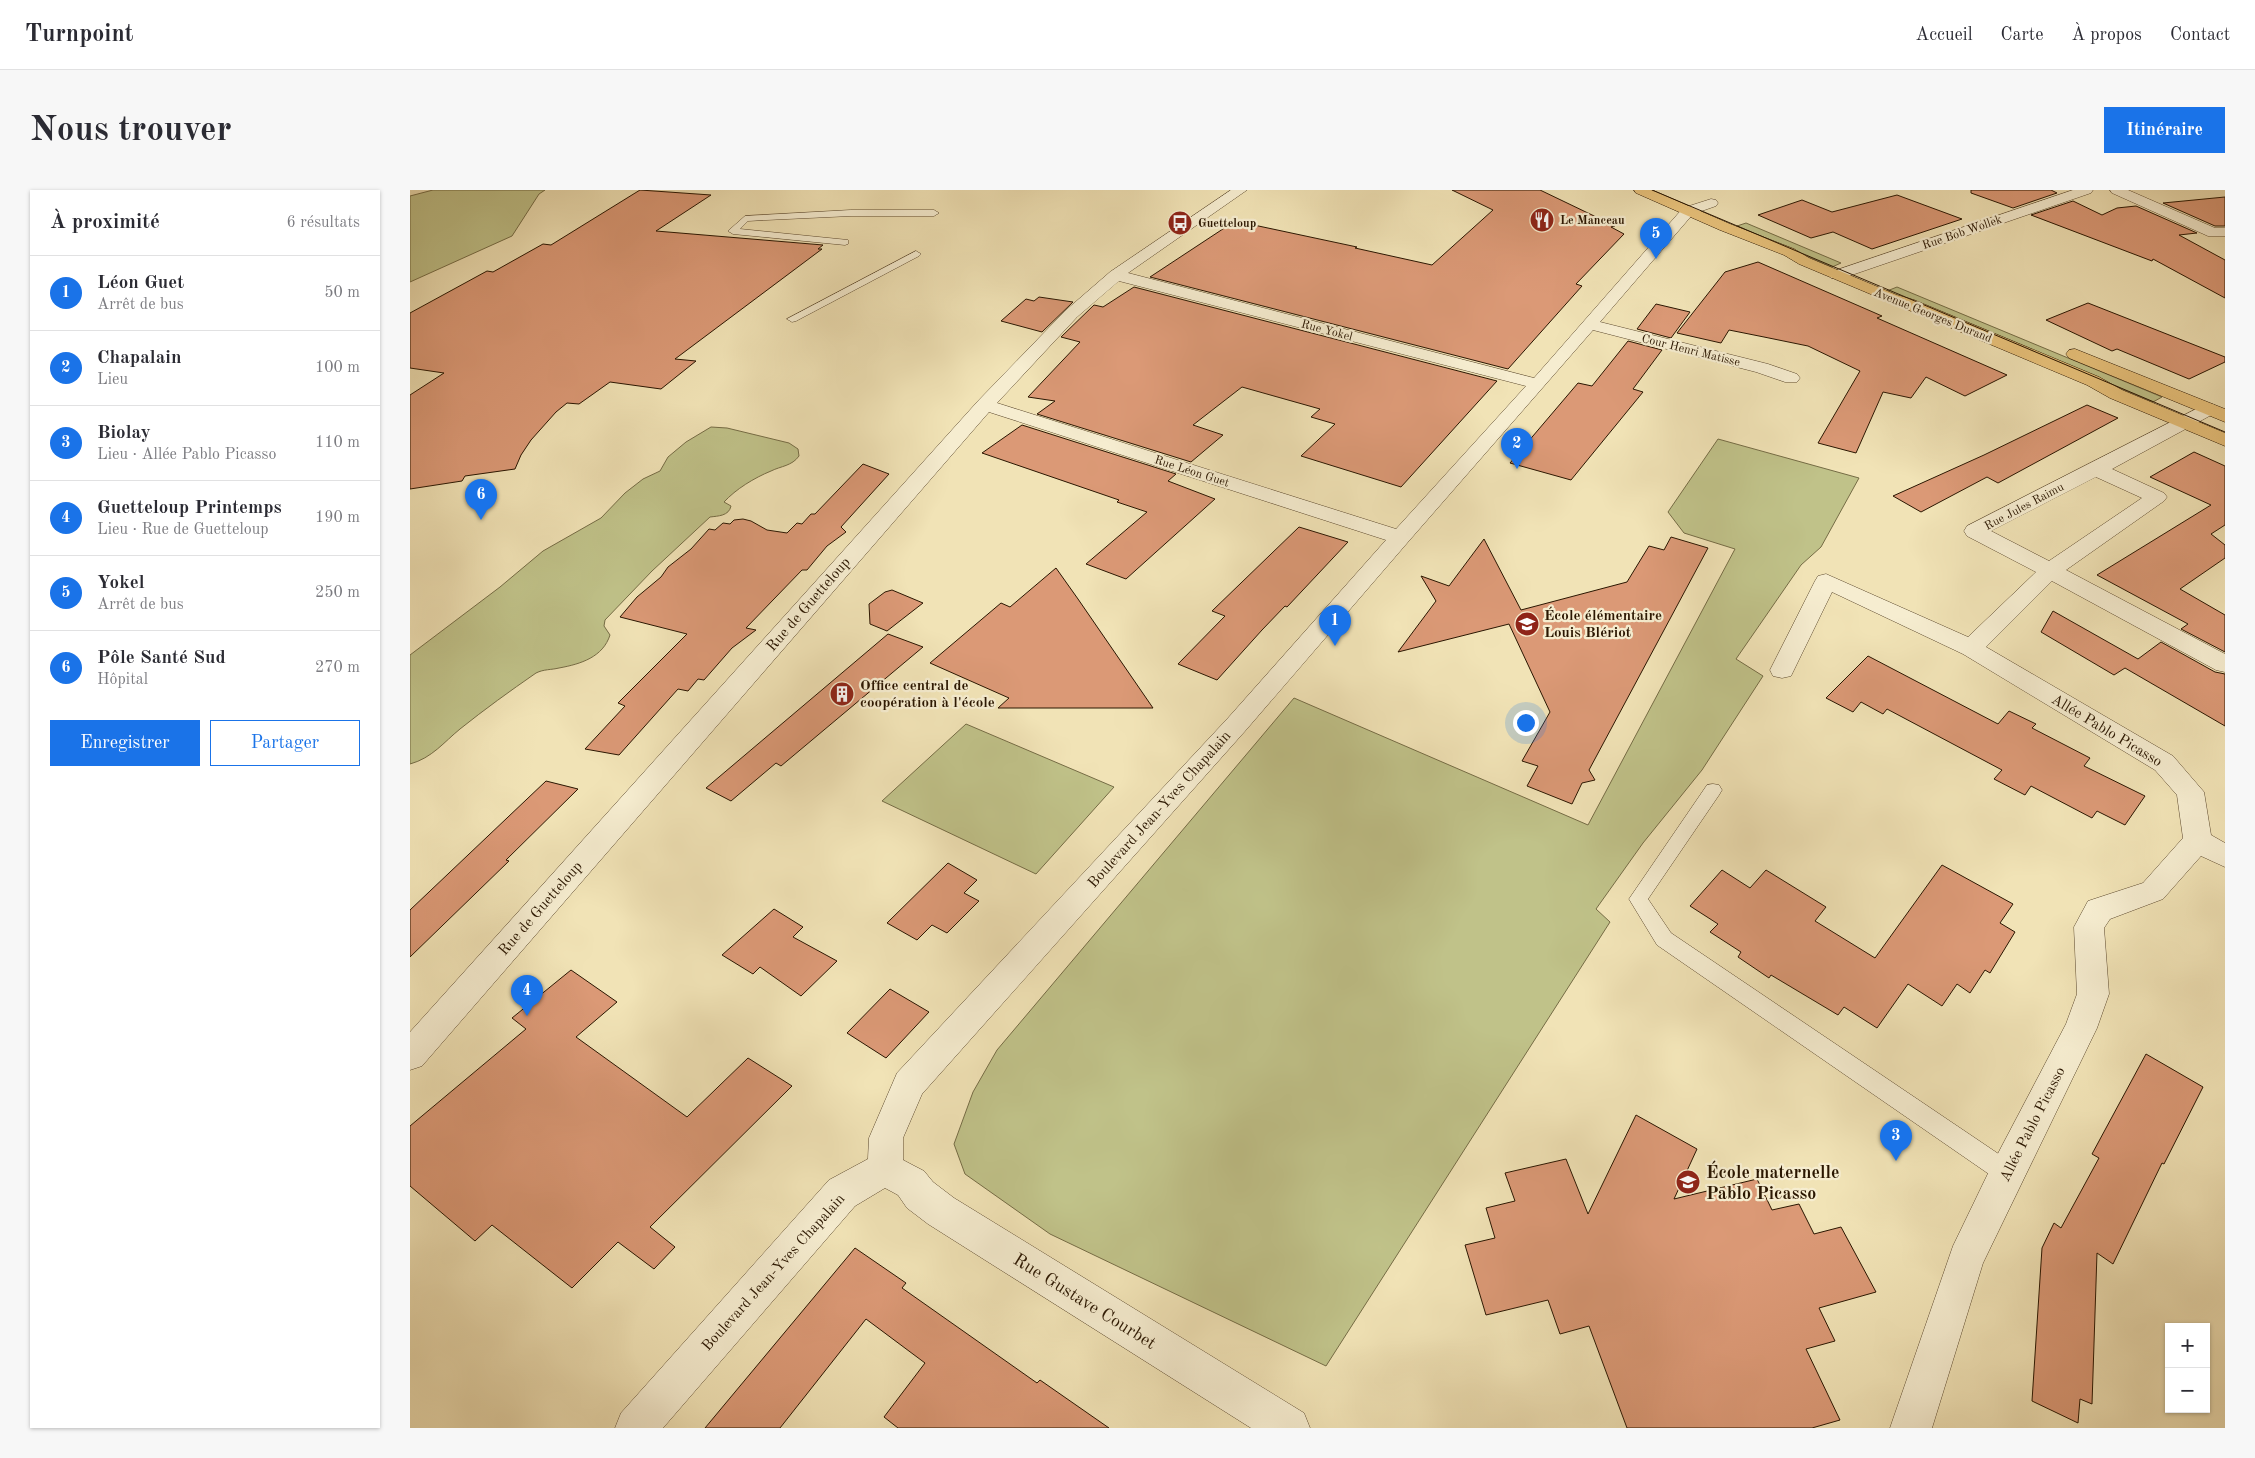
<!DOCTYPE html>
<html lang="fr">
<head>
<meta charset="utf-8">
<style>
  :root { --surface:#fff; --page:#f7f7f7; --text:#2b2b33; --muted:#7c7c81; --line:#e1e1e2; --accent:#1a73e8 }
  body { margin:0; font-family:"Old Standard TT",serif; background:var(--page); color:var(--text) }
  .controls { position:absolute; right:15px; bottom:15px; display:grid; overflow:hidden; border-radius:0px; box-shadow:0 1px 4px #0004 }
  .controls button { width:45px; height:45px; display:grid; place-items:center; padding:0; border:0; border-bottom:1px solid var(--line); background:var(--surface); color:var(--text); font:25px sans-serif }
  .you { position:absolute; left:1115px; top:532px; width:18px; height:18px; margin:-12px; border:4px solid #fff; border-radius:50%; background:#1a73e8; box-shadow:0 0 0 8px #1a73e833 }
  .badge { display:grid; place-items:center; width:32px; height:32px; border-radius:50%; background:var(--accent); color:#fff; font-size:16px; font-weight:700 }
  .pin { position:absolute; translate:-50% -41px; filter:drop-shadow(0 1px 2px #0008) }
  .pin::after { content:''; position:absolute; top:26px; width:18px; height:15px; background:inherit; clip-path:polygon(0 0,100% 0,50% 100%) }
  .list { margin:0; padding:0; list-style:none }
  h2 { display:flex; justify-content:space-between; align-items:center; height:65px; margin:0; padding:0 20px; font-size:21px }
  h2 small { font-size:16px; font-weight:400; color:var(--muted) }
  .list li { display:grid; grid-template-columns:32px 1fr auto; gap:15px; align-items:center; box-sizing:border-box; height:75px; padding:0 20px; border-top:1px solid var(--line) }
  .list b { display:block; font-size:19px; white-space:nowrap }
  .list p { margin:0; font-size:16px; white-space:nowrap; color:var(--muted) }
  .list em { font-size:16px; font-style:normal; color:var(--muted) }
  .actions { display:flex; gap:10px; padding:15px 20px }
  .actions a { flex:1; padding:11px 0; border:1px solid var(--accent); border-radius:0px; text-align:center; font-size:18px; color:var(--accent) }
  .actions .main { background:var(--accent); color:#fff }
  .map { position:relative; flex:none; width:1815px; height:1238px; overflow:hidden; border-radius:0px }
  header { display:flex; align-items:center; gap:30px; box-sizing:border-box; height:70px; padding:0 25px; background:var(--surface); border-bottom:1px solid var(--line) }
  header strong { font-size:24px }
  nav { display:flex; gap:28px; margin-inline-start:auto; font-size:18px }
  .intro { display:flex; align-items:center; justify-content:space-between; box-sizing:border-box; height:120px; padding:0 30px }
  h1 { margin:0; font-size:35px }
  .button { padding:12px 22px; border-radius:0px; background:var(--accent); color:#fff; font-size:18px; font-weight:700 }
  main { display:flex; gap:30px; padding:0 30px }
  aside { flex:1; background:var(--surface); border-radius:0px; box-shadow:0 1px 4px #0004 }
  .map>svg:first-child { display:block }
  .green { fill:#c0c289; stroke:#756c45 }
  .building { fill:#db9976; stroke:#2a1601 }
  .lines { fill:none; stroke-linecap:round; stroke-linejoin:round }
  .service-casing { stroke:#5c492e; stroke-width:1 }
  .minor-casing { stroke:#5c492e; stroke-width:1 }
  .primary-casing { stroke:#2a1601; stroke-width:1 }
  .service { fill:#f6edd0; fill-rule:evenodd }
  .minor { fill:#f6edd0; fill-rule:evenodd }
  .primary { fill:#e8c27b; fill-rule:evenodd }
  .tram { stroke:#2a1601; stroke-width:1 }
  .labels { text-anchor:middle; stroke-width:4.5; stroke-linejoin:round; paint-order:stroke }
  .far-poi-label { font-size:12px; font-weight:bold; fill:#2a1601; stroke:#f6edd0; text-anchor:start }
  .far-street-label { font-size:12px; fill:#2a1601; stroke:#f6edd0 }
  .street-label { font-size:15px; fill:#2a1601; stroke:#f6edd0 }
  .poi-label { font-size:15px; font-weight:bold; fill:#2a1601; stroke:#f6edd0; text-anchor:start }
  .near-poi-label { font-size:18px; font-weight:bold; fill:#2a1601; stroke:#f6edd0; text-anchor:start }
  .near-street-label { font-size:18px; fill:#2a1601; stroke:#f6edd0 }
</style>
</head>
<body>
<header>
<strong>Turnpoint</strong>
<nav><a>Accueil</a><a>Carte</a><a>À propos</a><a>Contact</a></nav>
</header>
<div class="intro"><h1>Nous trouver</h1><a class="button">Itinéraire</a></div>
<main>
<aside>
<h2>À proximité<small>6 résultats</small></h2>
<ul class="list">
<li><span class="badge">1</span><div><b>Léon Guet</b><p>Arrêt de bus</p></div><em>50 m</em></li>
<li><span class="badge">2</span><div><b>Chapalain</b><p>Lieu</p></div><em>100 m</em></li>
<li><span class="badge">3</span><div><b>Biolay</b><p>Lieu · Allée Pablo Picasso</p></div><em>110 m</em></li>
<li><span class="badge">4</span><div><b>Guetteloup Printemps</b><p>Lieu · Rue de Guetteloup</p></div><em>190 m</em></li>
<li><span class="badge">5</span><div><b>Yokel</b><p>Arrêt de bus</p></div><em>250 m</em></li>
<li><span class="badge">6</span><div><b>Pôle Santé Sud</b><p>Hôpital</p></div><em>270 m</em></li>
</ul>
<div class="actions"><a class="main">Enregistrer</a><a>Partager</a></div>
</aside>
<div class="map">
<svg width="1815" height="1238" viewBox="0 0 1815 1238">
  <rect width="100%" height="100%" fill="#f1e3b6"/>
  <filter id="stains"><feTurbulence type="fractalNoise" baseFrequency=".004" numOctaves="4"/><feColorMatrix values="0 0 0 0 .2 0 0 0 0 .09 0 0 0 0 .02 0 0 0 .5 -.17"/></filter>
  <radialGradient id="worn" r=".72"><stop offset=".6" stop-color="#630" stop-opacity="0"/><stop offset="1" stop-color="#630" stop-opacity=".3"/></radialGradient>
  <path class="green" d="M 23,0 L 135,0 L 129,4 L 102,46 L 0,92 L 0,6 Z
    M 1336,33 L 1431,73 L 1422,77 L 1327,36 Z
    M 1487,97 L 1752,207 L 1743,212 L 1477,101 Z
    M 301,237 L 317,238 L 379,253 L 388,259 L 389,266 C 382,276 371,276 361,281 C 344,288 326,299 314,312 L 321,316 C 319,326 308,326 300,327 L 242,381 L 195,430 L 194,436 L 200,445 C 193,467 171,474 149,478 C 141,480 134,479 126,483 C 100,501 75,519 50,539 C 34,552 22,568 0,574 L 0,465 L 90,397 L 133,361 L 191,328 L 215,303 L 233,289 L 250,281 L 258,267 L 276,252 Z
    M 1308,249 L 1449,288 L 1411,357 L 1391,375 L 1326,469 L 1353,486 L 1292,580 L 1233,653 L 1186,719 L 1200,732 L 916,1176 L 640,1044 L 555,984 L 544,954 L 563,902 L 587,860 L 884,508 L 1178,635 L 1325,359 L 1274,343 L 1258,322 Z
    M 556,534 L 704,597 L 626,684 L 472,611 Z"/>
  <path class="building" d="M 230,0 L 301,5 L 246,41 L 413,55 L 408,59 L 412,59 L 265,169 L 286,171 L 251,199 L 200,192 L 169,214 L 157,213 L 146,222 L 121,250 L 111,265 L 105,279 L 55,286 L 52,291 L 0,299 L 0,205 L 34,183 L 0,178 L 0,123 L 77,81 L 83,82 L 133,54 L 141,55 Z
    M 1042,0 L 1130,0 L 1205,36 L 1201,37 L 1214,44 L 1166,94 L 1172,96 L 1098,179 L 740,87 L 825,31 L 947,57 L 945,58 L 1022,75 L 1083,20 Z
    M 1561,0 L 1641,0 L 1647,3 L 1603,18 L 1561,3 Z
    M 1487,5 L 1552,29 L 1462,59 L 1423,42 L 1401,48 L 1348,25 L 1392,10 L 1422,22 Z
    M 1815,7 L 1815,36 L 1805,36 L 1753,13 Z
    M 1663,11 L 1692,25 L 1707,18 L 1726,16 L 1787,43 L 1769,45 L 1815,70 L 1815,108 L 1743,69 L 1742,71 L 1621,25 Z
    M 1348,72 L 1472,126 L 1467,128 L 1597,185 L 1555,206 L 1516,187 L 1501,208 L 1473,202 L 1446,263 L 1408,253 L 1450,181 L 1398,156 L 1354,147 L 1319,140 L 1311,153 L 1267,143 L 1315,82 Z
    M 724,97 L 1087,191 L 991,297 L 891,266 L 925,234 L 901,227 L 910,219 L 832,197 L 783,235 L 813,245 L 781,272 L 627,224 L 645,211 L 618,207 L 670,152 L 651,147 L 684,115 L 693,117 Z
    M 629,107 L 663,112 L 632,142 L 591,131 L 616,109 L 624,111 Z
    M 1678,113 L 1815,167 L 1815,172 L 1779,189 L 1707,159 L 1702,161 L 1636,130 Z
    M 1246,114 L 1280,122 L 1261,148 L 1227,139 Z
    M 1218,151 L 1252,160 L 1223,199 L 1233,202 L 1161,290 L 1100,273 L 1168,193 L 1182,196 Z
    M 1677,215 L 1708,228 L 1588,293 L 1577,287 L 1511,322 L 1483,306 L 1574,265 Z
    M 612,235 L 766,284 L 758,291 L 805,309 L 716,389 L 676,374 L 737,322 L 707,312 L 709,310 L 572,263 Z
    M 1784,262 L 1815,276 L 1815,335 L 1801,344 L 1815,355 L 1815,368 L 1770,399 L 1815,425 L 1815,462 L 1771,439 L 1778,434 L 1687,385 L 1801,315 L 1740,287 Z
    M 453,274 L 479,284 L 431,337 L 436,342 L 417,356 L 397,380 L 392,380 L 336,438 L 346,440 L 322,458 L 294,490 L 288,489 L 278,501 L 268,499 L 209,565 L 175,559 L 215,516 L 208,513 L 277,444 L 210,427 L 227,407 L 251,387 L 258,377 L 281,359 L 299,339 L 305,340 L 313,333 L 320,334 L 324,330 L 333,329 L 341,331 L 357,340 L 377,343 L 387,333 L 392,334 L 401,324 L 405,324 Z
    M 889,337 L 938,352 L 877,417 L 875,416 L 852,440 L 807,490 L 768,474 L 815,426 L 802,421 Z
    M 1261,347 L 1298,358 L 1179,580 L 1185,590 L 1172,593 L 1162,614 L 1117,596 L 1128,576 L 1112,571 L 1140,522 L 1099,434 L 988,462 L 1026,411 L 1011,386 L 1039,396 L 1074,349 L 1111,420 L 1217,392 L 1239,356 L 1254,360 Z
    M 646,378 L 668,409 L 743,518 L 588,518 L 599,508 L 520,473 L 591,413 L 600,417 Z
    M 482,400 L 513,413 L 477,441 L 460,434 L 459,414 L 475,402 Z
    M 1643,421 L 1728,469 L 1751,452 L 1805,482 L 1815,484 L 1815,536 L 1715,478 L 1704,485 L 1631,442 Z
    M 478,444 L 513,457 L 371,576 L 366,573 L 321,611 L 296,598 Z
    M 1458,466 L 1588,534 L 1599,521 L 1626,534 L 1622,538 L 1680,568 L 1674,576 L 1735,606 L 1715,635 L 1687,621 L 1682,628 L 1621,596 L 1615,605 L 1584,589 L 1592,580 L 1477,519 L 1473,524 L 1451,512 L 1443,522 L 1416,508 Z
    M 136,591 L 168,599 L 96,670 L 99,671 L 0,767 L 0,720 Z
    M 538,673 L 567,690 L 554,703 L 569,711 L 537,743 L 522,735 L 507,750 L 477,733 Z
    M 1532,675 L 1603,714 L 1590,733 L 1605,742 L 1580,783 L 1575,780 L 1560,803 L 1547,794 L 1532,816 L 1498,794 L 1467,838 L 1434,817 L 1428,825 L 1361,785 L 1359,788 L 1328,767 L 1331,762 L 1300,742 L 1308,734 L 1280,716 L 1312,680 L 1340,698 L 1356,680 L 1416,717 L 1405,731 L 1465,768 Z
    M 364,719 L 393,737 L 383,747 L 427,771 L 391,806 L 350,777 L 343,784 L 312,765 Z
    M 161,780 L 207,812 L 166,847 L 277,927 L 338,868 L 382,896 L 240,1037 L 265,1057 L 244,1079 L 208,1052 L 162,1098 L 82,1035 L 65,1051 L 0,996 L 0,936 L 116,839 L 102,828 Z
    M 480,799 L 519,822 L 476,868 L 437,843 Z
    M 1736,864 L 1793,897 L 1754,974 L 1752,973 L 1703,1074 L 1687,1063 L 1682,1214 L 1670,1209 L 1668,1233 L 1622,1211 L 1632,1058 L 1644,1033 L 1651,1038 L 1689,968 L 1682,964 Z
    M 1226,925 L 1287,959 L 1264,1009 L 1347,989 L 1362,1020 L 1389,1014 L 1404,1044 L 1431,1037 L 1466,1102 L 1409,1118 L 1425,1151 L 1396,1159 L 1430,1230 L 1402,1238 L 1217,1238 L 1179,1136 L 1150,1144 L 1138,1110 L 1076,1125 L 1055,1055 L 1085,1048 L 1076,1018 L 1105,1011 L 1095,983 L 1156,969 L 1178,1024 Z
    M 445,1058 L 496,1093 L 492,1098 L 627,1193 L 630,1190 L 699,1238 L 488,1238 L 474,1227 L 515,1173 L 456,1129 L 370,1238 L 295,1238 Z"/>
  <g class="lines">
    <defs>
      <path id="service" d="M 441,20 L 524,20 L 529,23 L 524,26 L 441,26 L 356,30 L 338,31 L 330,39 L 438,50 L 438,54 L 435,55 L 323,44 L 318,41 L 335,26 Z
        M 506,61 L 511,64 L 509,66 L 386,131 L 382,132 L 377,129 Z
        M 1303,594 L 1309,595 L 1312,600 L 1309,605 L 1238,709 L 1261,743 L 1605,975 L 1608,983 L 1605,991 L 1597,994 L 1589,991 L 1247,755 L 1219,709 L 1297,595 Z"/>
      <path id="minor" d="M 821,0 L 837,0 L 718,83 L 1124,188 L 1273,18 L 1301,9 L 1306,10 L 1308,13 L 1306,16 L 1283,24 L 1190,132 L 1358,174 L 1387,184 L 1390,188 L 1387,192 L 1375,192 L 1346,182 L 1183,140 L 998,352 L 836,540 L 512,904 L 493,948 L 493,970 L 514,981 L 523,992 L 544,1008 L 894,1223 L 900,1238 L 841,1238 L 518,1034 L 497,1018 L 488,1005 L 475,998 L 445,1016 L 253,1238 L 205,1238 L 211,1223 L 419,990 L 458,969 L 459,948 L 487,883 L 818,528 L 976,350 L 579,222 L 12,876 L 0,880 L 0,842 L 568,211 L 655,121 L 700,82 ZM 709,91 L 1116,196 L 986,339 L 587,213 L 667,127 Z
        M 1663,0 L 1683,0 L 1681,3 L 1433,88 L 1421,88 L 1419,85 L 1421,82 Z
        M 1700,0 L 1718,0 L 1805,38 L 1815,38 L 1815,46 L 1798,46 L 1702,3 Z
        M 1798,213 L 1805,215 L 1807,219 L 1805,223 L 1702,279 L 1754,303 L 1757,307 L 1754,311 L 1656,380 L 1815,464 L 1815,482 L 1806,480 L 1642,391 L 1576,457 L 1763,566 L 1794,602 L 1801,645 L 1815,653 L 1815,677 L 1791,666 L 1753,709 L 1700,729 L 1694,738 L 1699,804 L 1687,838 L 1573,1073 L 1522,1238 L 1480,1238 L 1543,1056 L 1584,971 L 1656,834 L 1667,804 L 1664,737 L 1678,711 L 1733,693 L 1773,648 L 1767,605 L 1745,580 L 1553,464 L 1422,402 L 1381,486 L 1372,488 L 1363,486 L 1360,480 L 1405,391 L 1408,386 L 1416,384 L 1558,447 L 1626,382 L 1557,346 L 1554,341 L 1557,336 ZM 1686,287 L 1732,308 L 1639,371 L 1581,341 Z"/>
      <path id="primary" d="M 1224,0 L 1242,0 L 1320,34 L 1384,59 L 1399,68 L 1487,105 L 1504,110 L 1689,187 L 1712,200 L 1815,243 L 1815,256 L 1700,208 L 1677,195 L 1389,74 L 1374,65 L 1310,40 L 1226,3 Z
        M 1665,159 L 1815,219 L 1815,232 L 1659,168 L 1656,164 L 1659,160 Z"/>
    </defs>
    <use href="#service" class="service-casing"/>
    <use href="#minor" class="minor-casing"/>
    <use href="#primary" class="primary-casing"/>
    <use href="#service" class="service"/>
    <use href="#minor" class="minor"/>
    <use href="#primary" class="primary"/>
    <path class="tram" d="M 1242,0 L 1815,242"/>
  </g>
  <defs>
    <symbol id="restaurant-disc" viewBox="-11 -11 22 22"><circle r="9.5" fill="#8f2418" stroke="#f6edd0"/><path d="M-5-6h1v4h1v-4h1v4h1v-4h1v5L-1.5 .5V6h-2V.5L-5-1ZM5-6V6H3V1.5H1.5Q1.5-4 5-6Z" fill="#fff"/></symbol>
    <symbol id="bus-disc" viewBox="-11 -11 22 22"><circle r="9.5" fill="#8f2418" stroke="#f6edd0"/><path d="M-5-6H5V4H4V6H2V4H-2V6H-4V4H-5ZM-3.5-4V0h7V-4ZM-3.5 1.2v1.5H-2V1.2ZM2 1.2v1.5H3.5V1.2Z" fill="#fff"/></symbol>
    <symbol id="school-disc" viewBox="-11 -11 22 22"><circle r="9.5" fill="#8f2418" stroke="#f6edd0"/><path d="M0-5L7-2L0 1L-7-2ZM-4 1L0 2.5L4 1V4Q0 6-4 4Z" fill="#fff"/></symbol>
    <symbol id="building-disc" viewBox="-11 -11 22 22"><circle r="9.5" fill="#8f2418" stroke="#f6edd0"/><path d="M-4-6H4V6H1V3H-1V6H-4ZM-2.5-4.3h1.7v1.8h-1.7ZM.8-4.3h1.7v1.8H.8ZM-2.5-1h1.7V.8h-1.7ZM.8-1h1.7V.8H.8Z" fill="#fff"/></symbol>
  </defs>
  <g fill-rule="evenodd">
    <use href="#restaurant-disc" x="1118" y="16" width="28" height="28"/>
    <use href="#bus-disc" x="756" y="19" width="28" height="28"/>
    <use href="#school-disc" x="1103" y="420" width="28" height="28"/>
    <use href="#building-disc" x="418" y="490" width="28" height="28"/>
    <use href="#school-disc" x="1264" y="978" width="28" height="28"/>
  </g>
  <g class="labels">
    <g class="far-poi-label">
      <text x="1150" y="34">Le Manceau</text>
      <text x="788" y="37">Guetteloup</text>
    </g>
    <g class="far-street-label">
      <text transform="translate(1552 42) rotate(-19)" y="4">Rue Bob Wollek</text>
      <text transform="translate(1523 125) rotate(22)" y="4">Avenue Georges Durand</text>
      <text transform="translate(917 140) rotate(15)" y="4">Rue Yokel</text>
      <text transform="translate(1281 160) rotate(14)" y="4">Cour Henri Matisse</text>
      <text transform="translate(782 281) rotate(18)" y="4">Rue Léon Guet</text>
      <text transform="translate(1614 316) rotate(-28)" y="4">Rue Jules Raimu</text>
    </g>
    <g class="street-label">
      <text transform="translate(398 414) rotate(-49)" y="5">Rue de Guetteloup</text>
      <text transform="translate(1697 540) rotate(31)" y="5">Allée Pablo Picasso</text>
      <text transform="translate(749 619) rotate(-48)" y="5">Boulevard Jean-Yves Chapalain</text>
      <text transform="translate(130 718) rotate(-49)" y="5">Rue de Guetteloup</text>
      <text transform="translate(1622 934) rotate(-63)" y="5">Allée Pablo Picasso</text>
      <text transform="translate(363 1082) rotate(-48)" y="5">Boulevard Jean-Yves Chapalain</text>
    </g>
    <g class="poi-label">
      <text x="1134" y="430">École élémentaire<tspan x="1134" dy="17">Louis Blériot</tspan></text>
      <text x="450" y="500">Office central de<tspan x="450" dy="17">coopération à l'école</tspan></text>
    </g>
    <g class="near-poi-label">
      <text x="1296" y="988">École maternelle<tspan x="1296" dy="21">Pablo Picasso</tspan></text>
    </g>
    <g class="near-street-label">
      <text transform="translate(675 1111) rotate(32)" y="6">Rue Gustave Courbet</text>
    </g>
  </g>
  <rect width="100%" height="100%" filter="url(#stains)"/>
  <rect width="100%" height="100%" fill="url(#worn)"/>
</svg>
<div class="controls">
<button>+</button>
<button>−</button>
</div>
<div class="you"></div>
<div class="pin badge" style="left:925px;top:456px">1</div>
<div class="pin badge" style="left:1107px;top:279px">2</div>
<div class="pin badge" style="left:1486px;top:971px">3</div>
<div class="pin badge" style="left:117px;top:826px">4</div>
<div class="pin badge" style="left:1246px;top:69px">5</div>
<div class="pin badge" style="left:71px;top:330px">6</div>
</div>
</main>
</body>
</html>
